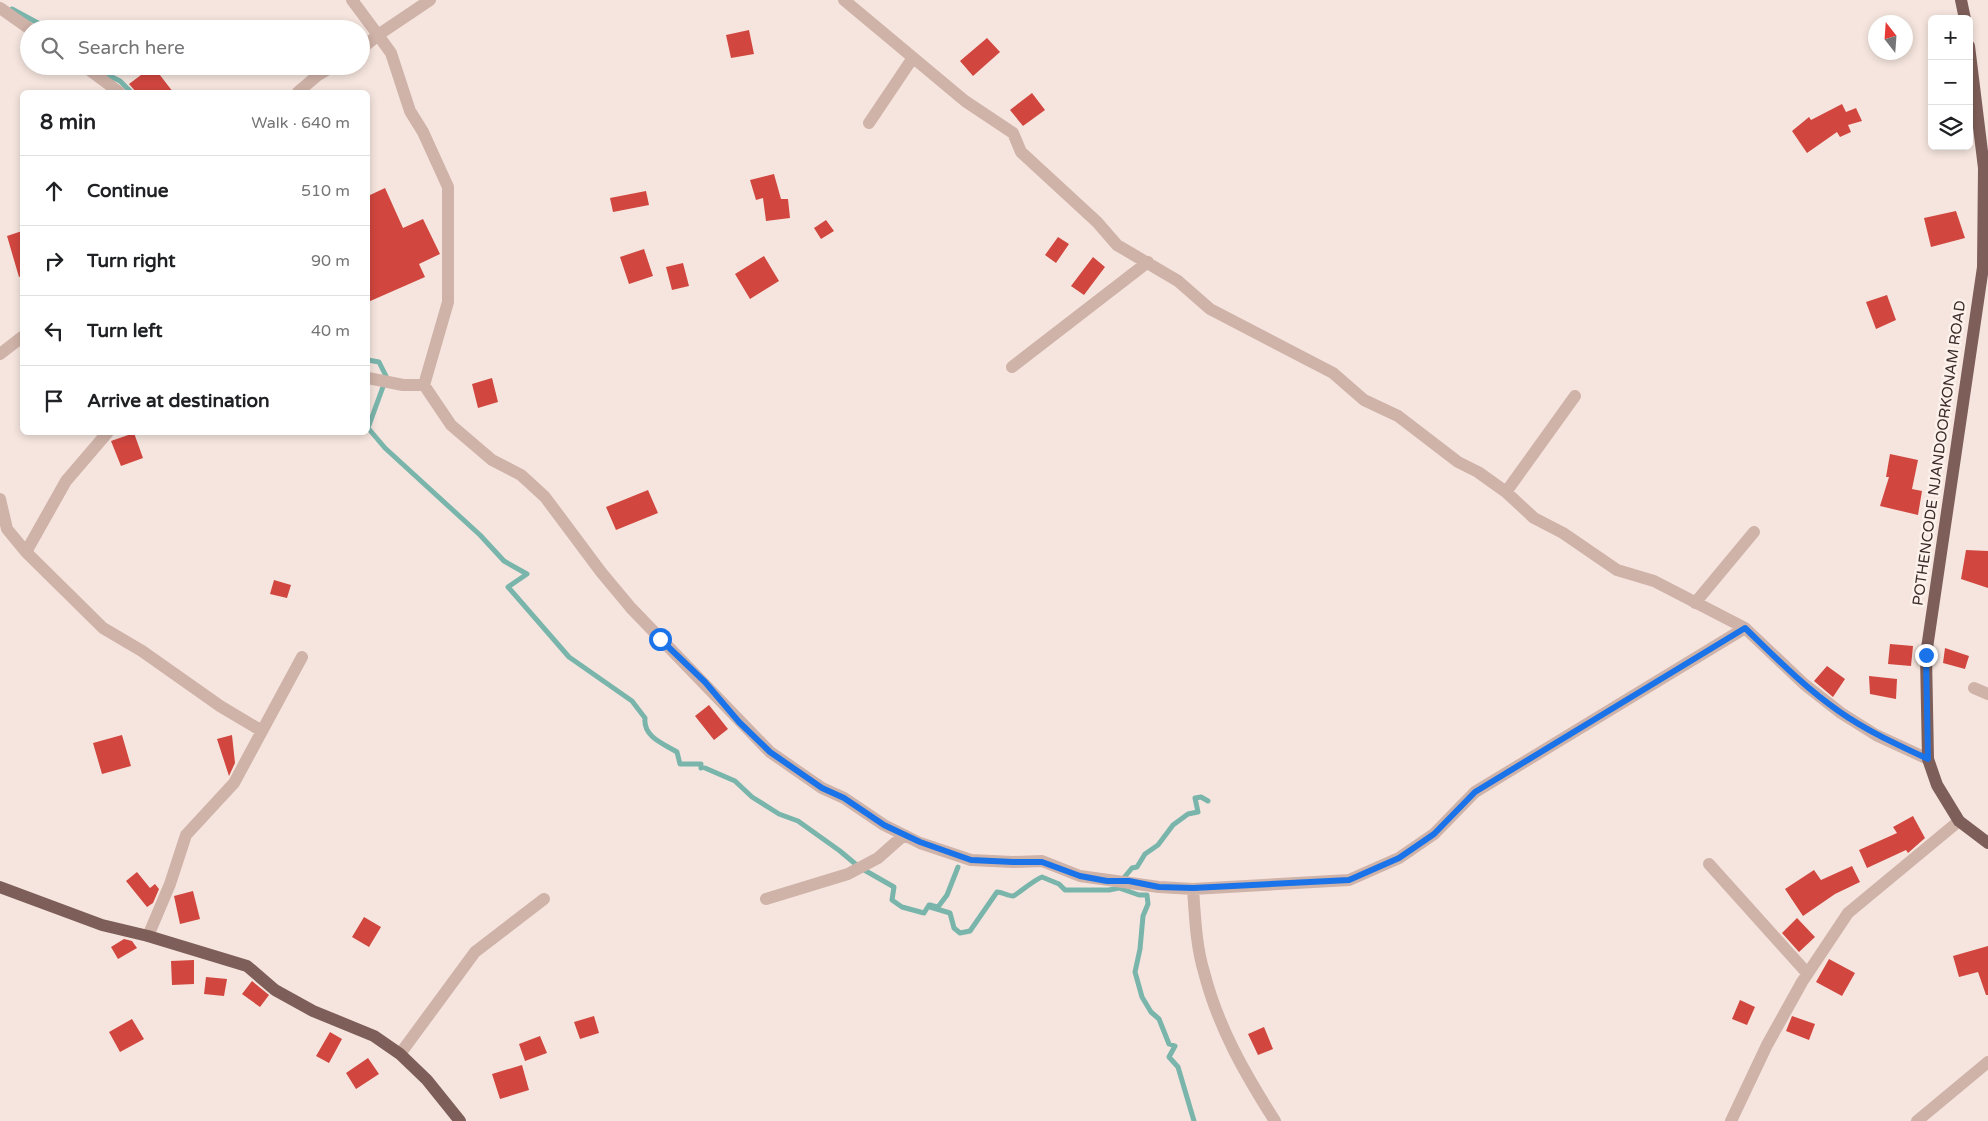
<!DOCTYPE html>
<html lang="en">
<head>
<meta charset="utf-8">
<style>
  :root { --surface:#fff; --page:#f6f6f6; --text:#202124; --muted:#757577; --line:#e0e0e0 }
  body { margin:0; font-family:"Varela Round",sans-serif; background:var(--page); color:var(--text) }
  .controls { position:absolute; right:15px; top:15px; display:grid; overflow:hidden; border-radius:8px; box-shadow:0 2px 8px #0003 }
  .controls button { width:45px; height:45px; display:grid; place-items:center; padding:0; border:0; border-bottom:1px solid var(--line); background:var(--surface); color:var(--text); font:25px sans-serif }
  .compass { position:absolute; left:1868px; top:15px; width:45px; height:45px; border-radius:50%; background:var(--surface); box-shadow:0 2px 8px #0003; rotate:343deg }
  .stop { position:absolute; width:15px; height:15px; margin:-11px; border:4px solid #1a73e8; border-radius:50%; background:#fff }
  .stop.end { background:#1a73e8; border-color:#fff; box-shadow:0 1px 5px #0008 }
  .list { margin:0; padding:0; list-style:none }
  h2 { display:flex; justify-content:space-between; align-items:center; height:65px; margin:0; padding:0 20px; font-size:21px }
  h2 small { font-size:16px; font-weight:400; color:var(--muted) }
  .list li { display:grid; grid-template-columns:32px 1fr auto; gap:15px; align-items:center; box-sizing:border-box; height:70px; padding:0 20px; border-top:1px solid var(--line) }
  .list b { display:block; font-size:19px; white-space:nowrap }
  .list em { font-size:16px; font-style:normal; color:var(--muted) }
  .icon { flex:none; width:28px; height:28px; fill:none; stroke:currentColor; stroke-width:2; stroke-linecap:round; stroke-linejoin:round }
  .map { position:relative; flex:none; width:1988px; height:1121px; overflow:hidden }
  .search { position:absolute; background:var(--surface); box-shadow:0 2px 8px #0003; left:20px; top:20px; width:350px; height:55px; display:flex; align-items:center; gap:12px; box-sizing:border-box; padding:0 18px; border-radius:28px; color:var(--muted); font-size:19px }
  .panel { position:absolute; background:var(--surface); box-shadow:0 2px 8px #0003; left:20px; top:90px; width:350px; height:345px; border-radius:8px }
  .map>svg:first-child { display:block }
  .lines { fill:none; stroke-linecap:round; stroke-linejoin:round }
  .stream { stroke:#7ab5ac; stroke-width:5 }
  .building { fill:#d1463f }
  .minor { stroke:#cfb2a8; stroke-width:12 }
  .major { stroke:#7e5e58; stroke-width:12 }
  .route { stroke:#1a73e8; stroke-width:6 }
  .labels { text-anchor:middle; stroke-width:5; stroke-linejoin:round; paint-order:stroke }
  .street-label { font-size:15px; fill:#3b2b29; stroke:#fcf1eb }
</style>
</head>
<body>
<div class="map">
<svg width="1988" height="1121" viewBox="0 0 1988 1121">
  <rect width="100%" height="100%" fill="#f5e5de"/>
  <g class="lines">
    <path class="stream" d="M 12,9 L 49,29
      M 103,66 L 106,74 L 120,81 L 131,92
      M 368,360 L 379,362 L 386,376
      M 368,428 L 385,448 L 480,535 L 504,561 L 527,574 L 508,587 L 569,657 L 632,701 L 645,718 C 643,737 664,744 677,752 L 680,764 L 701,764 L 701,768
      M 368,428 L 384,384
      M 705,768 L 735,781 L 752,797 L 779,814 L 798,821 L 840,851 L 859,867 L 894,887 L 892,900 L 902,907 L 924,913 L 929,905 L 938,907 L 947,895 L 958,867
      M 1122,880 L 1132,868 L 1137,867 L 1145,854 L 1158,845 L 1173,825 L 1188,814 L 1198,812 L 1195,798 L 1201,797 L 1208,801
      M 931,905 L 930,907 L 950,913 L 954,928 L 960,933 L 970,931 L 997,892 C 1002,892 1008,896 1013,896 C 1017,895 1032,881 1042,877 L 1059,884 L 1065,890 L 1109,890 L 1119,888 L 1139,895 L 1147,895 L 1148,904 L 1143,916 L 1140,949 L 1135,972 L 1142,997 L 1151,1012 L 1159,1019 L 1169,1044 L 1175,1046 L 1169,1057 L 1178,1067 L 1194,1121"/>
  </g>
  <path class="building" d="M 749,30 L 754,54 L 731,58 L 726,35 Z
    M 987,38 L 1000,52 L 973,76 L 960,61 Z
    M 153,66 L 173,92 L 136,92 L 129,84 Z
    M 1032,93 L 1045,110 L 1023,126 L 1010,110 Z
    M 1842,104 L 1846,112 L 1856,108 L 1862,121 L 1848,125 L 1851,132 L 1840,137 L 1837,132 L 1807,153 L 1792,131 L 1809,117 L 1811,120 Z
    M 774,174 L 781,199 L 788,199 L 790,218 L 766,221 L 763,198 L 756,200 L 750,180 Z
    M 385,188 L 403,228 L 423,219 L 440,254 L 419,264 L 425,277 L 368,302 L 368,196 Z
    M 646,191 L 649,205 L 613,212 L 610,198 Z
    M 1956,211 L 1965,238 L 1931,247 L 1924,218 Z
    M 826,220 L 834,231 L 821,239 L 814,228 Z
    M 22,231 L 22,276 L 19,277 L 7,236 Z
    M 1058,237 L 1069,244 L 1056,263 L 1045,255 Z
    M 644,249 L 653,276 L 629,284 L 620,257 Z
    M 764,256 L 779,281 L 750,299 L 735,274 Z
    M 1093,257 L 1105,267 L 1084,295 L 1071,286 Z
    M 683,263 L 689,286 L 672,290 L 666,267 Z
    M 1887,295 L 1896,320 L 1876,329 L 1866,302 Z
    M 492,378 L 498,402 L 478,408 L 472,384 Z
    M 134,433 L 143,458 L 121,466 L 111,441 Z
    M 1890,454 L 1918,460 L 1912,489 L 1922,491 L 1918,515 L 1880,506 L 1889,477 L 1886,477 Z
    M 648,490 L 658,513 L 616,530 L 606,507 Z
    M 1966,550 L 1988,551 L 1988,588 L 1961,579 Z
    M 274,580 L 291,585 L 287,598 L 270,594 Z
    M 1890,644 L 1913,646 L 1911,666 L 1888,664 Z
    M 1945,648 L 1969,656 L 1965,669 L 1943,663 Z
    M 1827,666 L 1845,679 L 1833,697 L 1814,681 Z
    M 1869,676 L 1897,679 L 1896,699 L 1870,694 Z
    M 709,705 L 728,729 L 714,740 L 695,716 Z
    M 122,735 L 131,766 L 102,774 L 93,743 Z
    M 232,735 L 235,763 L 229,776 L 217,739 Z
    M 1913,816 L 1925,838 L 1908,853 L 1906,850 L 1867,868 L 1859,850 L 1897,833 L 1893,827 Z
    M 1852,866 L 1860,882 L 1835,894 L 1803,916 L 1785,889 L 1814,870 L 1821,880 Z
    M 137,872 L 150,888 L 155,884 L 159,889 L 153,903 L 147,907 L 126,881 Z
    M 193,891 L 200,919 L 180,924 L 174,896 Z
    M 364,917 L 381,927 L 369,947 L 352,937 Z
    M 1797,918 L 1815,937 L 1799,952 L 1782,933 Z
    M 124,939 L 132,941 L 137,948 L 118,959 L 111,947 Z
    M 1988,946 L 1988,995 L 1986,995 L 1978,972 L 1959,977 L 1953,956 Z
    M 1829,959 L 1855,973 L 1842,996 L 1816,982 Z
    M 194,960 L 194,984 L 172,985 L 171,961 Z
    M 206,977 L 227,979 L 224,996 L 204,994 Z
    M 252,981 L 269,995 L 260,1007 L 242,994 Z
    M 1740,1000 L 1755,1007 L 1747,1025 L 1732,1019 Z
    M 594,1016 L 599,1033 L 580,1039 L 574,1022 Z
    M 1792,1016 L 1815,1024 L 1809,1040 L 1786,1031 Z
    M 132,1019 L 144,1039 L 120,1052 L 109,1032 Z
    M 1264,1027 L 1273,1049 L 1258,1055 L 1248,1034 Z
    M 330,1032 L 342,1039 L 329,1063 L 316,1056 Z
    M 540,1036 L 547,1053 L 525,1061 L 519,1044 Z
    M 368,1058 L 379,1074 L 356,1089 L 346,1073 Z
    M 522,1065 L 529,1090 L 500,1099 L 492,1074 Z"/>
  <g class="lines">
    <path class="minor" d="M 352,0 L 378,35 L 361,49
      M 844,0 L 965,101 L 1013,133 L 1021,152 L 1097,222 L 1117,245 L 1178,281 L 1210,309 L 1333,373 L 1364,400 L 1398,416 L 1458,462 L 1478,472 L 1506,492 L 1534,518 L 1563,533 L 1617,570 L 1654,581 L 1745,628 L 1804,684 L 1841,713 L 1876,735 L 1928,759
      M 0,8 L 30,29
      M 84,66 L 119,92
      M 298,92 L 318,75 L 333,66
      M 869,123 L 912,59
      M 0,354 L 22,337
      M 1012,367 L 1148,262
      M 368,378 L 403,385 L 424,385 L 451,425 L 492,460 L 521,475 L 545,497 L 601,572 L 631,608 L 770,752 L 822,788 L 844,798 L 884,825 L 920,843 L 971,860 L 1013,862 L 1042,861 L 1080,876 L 1159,887 L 1193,889 L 1349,880 L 1399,858 L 1434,834 L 1475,792 L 1745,628
      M 424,385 L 448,302 L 448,187 L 423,132 L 410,111 L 391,53 L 378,35 L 430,0
      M 1506,492 L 1575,396
      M 0,499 L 7,529 L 26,552 L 103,628 L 142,651 L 220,706 L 262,731
      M 26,552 L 66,481 L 108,432
      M 1695,603 L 1754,532
      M 1974,688 L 1988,694
      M 1709,864 L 1807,973
      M 1193,889 C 1195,916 1196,946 1204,972 C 1218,1027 1245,1074 1275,1121
      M 766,899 L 848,874 L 878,858 L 904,835
      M 148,936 L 170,884 L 186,835 L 234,783 L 302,657
      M 400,1054 L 475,952 L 544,899
      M 1731,1121 L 1767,1045 L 1802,982 L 1848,913 L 1959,821
      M 1917,1121 L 1988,1062"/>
    <path class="major" d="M 1961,0 L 1965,19
      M 1969,46 L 1984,168 L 1983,267 L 1926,655 L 1928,759 L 1937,785 L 1959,821 L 1988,843
      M 0,887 L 102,925 L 148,936 L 247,966 L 275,990 L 313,1011 L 374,1036 L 400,1054 L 427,1080 L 460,1121"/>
  </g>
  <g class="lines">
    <path class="route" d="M 660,639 L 705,682 L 739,722 L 770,752 L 822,788 L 844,798 L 884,825 L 920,842 L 971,860 L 1013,862 L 1042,862 L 1080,876 L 1107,881 L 1129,881 L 1159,887 L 1193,888 L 1349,880 L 1399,858 L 1434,834 L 1475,792 L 1745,628 C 1775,657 1805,688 1840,712 C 1867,731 1898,745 1928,759 L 1926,655"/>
  </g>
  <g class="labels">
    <g class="street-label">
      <text transform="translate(1939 453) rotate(-82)" y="5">POTHENCODE NJANDOORKONAM ROAD</text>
    </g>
  </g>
</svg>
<div class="controls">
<button>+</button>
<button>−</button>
<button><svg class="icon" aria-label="layers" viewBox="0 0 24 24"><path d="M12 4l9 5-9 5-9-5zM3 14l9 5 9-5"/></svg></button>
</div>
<svg class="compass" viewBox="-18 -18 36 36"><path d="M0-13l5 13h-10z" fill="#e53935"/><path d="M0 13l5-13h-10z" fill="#757577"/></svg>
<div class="stop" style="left:660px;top:639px"></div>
<div class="stop end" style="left:1926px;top:655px"></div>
<div class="search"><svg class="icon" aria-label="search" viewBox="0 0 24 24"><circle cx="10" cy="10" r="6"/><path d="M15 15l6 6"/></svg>Search here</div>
<section class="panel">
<h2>8 min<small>Walk · 640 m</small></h2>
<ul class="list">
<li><svg class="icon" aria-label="ahead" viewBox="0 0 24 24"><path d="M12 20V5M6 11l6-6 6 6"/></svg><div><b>Continue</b></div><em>510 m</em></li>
<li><svg class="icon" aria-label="right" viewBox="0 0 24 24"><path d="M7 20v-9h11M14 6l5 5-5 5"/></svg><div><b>Turn right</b></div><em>90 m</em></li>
<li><svg class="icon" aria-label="left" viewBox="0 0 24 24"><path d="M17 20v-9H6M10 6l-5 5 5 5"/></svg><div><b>Turn left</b></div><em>40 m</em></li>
<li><svg class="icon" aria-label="arrive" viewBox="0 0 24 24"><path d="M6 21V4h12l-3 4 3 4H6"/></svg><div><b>Arrive at destination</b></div></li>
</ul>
</section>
</div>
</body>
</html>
